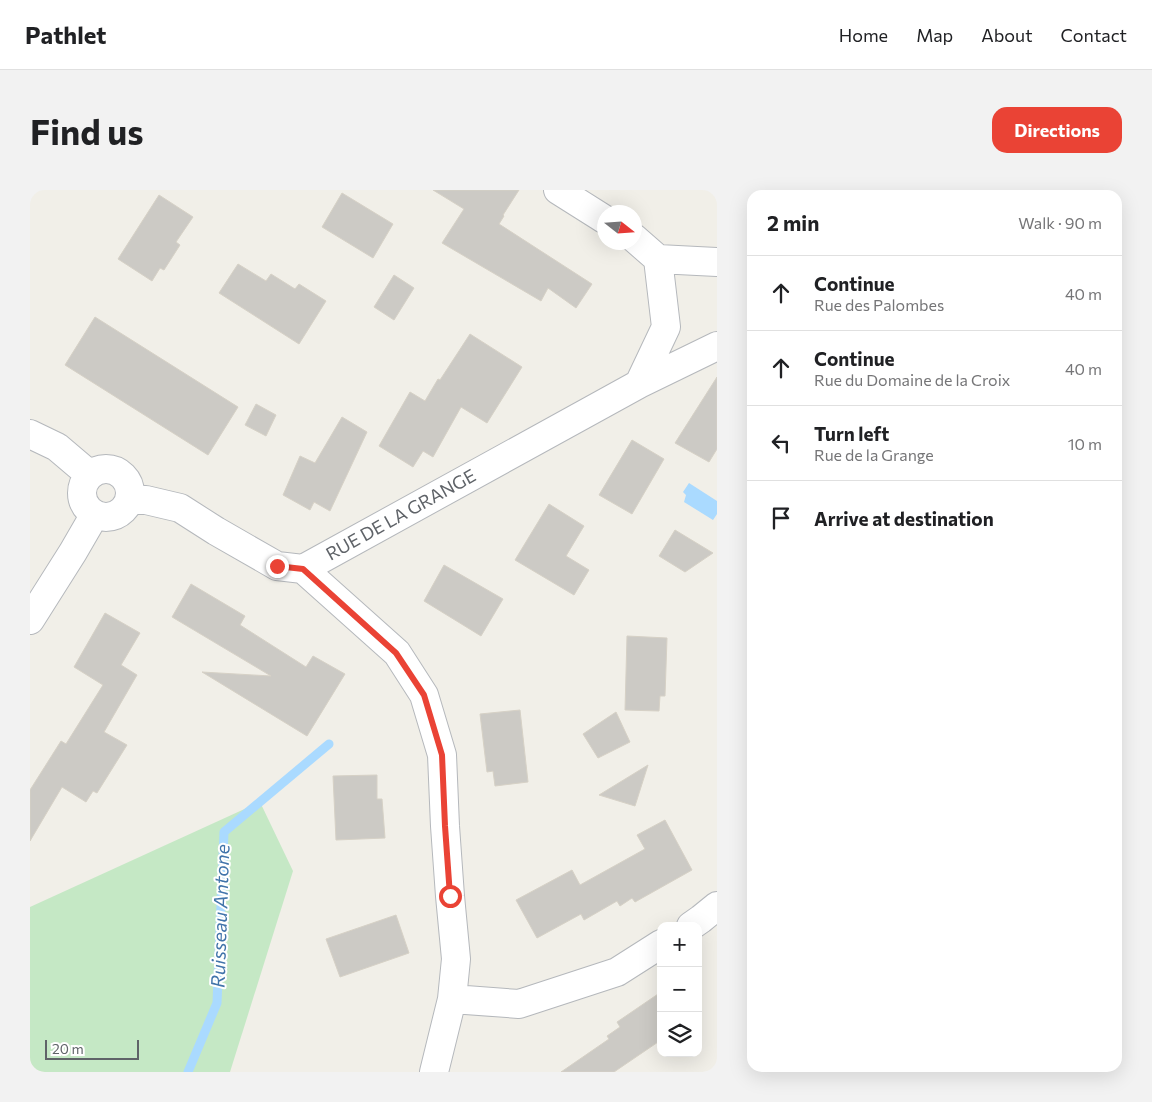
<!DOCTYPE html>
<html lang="en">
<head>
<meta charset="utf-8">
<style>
  :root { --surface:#fff; --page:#f2f2f2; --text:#202124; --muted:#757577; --line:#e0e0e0; --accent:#ea4335 }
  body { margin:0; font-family:Commissioner,sans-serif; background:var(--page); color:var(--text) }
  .controls { position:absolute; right:15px; bottom:15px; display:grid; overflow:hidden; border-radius:10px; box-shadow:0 5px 20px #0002 }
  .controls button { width:45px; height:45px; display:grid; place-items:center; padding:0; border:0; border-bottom:1px solid var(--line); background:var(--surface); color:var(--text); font:25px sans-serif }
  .compass { position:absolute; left:567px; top:15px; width:45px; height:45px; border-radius:50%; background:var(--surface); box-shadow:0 5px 20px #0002; rotate:107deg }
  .scale { position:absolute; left:15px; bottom:12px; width:94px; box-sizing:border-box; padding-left:5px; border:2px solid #5f6368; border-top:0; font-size:14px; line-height:18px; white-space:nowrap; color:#5f6368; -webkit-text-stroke:4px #fff; paint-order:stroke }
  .stop { position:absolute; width:15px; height:15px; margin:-11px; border:4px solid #ea4335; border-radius:50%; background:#fff }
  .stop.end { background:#ea4335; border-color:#fff; box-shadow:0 1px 5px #0008 }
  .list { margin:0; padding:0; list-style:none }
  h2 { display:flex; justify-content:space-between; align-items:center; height:65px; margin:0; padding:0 20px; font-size:21px }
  h2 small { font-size:16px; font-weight:400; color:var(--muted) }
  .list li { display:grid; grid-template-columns:32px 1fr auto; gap:15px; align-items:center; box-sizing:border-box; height:75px; padding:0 20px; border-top:1px solid var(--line) }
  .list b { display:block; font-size:19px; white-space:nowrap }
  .list p { margin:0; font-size:16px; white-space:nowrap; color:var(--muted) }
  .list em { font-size:16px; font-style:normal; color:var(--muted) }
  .icon { flex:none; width:28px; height:28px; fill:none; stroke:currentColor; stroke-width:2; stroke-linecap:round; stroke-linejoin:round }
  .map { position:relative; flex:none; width:687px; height:882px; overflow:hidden; border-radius:15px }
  header { display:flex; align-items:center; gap:30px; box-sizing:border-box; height:70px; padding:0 25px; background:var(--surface); border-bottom:1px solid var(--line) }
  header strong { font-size:24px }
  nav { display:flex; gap:28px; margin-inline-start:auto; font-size:18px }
  .intro { display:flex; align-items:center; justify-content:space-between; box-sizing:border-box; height:120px; padding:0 30px }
  h1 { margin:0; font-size:35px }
  .button { padding:12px 22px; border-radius:15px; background:var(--accent); color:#fff; font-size:18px; font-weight:700 }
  main { display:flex; gap:30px; padding:0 30px }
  aside { flex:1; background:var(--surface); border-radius:15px; box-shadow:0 5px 20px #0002 }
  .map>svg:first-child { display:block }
  .green { fill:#c5e8c5 }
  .water { fill:#aadaff }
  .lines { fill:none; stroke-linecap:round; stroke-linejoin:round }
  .stream { stroke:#aadaff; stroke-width:9 }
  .building { fill:#cccac5; stroke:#d6d1c6 }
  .minor-casing { stroke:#b5b8bc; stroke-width:30 }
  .minor { stroke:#fff; stroke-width:28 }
  .route { stroke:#ea4335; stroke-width:6 }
  .labels { text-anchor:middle; stroke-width:4; stroke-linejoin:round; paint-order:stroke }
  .street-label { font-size:18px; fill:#5f6368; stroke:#fff }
  .water-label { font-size:19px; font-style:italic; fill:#4174aa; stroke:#fff }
</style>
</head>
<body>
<header>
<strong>Pathlet</strong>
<nav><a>Home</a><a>Map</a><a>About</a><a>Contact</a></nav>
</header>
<div class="intro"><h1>Find us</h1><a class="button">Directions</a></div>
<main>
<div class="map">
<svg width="687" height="882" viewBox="0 0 687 882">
  <rect width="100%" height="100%" fill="#f1efe8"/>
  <path class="green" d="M 230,612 L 263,681 L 200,882 L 0,882 L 0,717 Z"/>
  <path class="water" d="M 659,293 L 687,311 L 687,324 L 683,330 L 654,312 L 656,305 L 653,302 Z"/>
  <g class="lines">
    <path class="stream" d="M 158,882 L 187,813 L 194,642 L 299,554"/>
  </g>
  <path class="building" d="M 403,0 L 489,0 L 473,25 L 474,26 L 469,34 L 562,94 L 546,118 L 518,98 L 511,111 L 412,53 L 434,19 Z
    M 312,3 L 363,34 L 343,68 L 292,37 Z
    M 129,5 L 163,27 L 146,52 L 150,55 L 134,80 L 130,78 L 122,91 L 88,69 Z
    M 208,74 L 236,91 L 241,84 L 265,99 L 269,94 L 296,111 L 269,154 L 189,103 Z
    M 364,85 L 384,98 L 364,130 L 344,117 Z
    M 65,127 L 208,217 L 178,265 L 35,175 Z
    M 440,144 L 492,177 L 457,233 L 431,217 L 403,267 L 393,261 L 383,277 L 349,256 L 380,202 L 395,211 L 408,189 L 410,190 Z
    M 687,187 L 687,259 L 679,272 L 645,253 Z
    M 226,214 L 246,225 L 236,246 L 215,235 Z
    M 312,227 L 337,242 L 300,321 L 284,312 L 280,320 L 253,305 L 270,266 L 285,273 Z
    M 602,250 L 634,269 L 602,324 L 569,305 Z
    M 519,314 L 554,336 L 536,366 L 559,380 L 544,405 L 485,370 Z
    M 645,340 L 683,363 L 655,382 L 629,366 Z
    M 414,375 L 473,409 L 451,446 L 394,411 Z
    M 161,394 L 215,426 L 210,435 L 276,477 L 283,466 L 315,484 L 277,546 L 172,482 L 241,486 L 142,427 Z
    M 75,423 L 110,443 L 91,475 L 107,485 L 74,542 L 97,555 L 67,603 L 63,601 L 56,612 L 32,597 L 0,651 L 0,600 L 31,551 L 36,554 L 73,495 L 44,477 Z
    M 597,446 L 637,448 L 635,506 L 630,506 L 629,521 L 595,520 Z
    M 490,520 L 498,592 L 465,596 L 463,581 L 457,582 L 450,524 Z
    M 586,522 L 600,552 L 568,568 L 553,544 Z
    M 618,575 L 605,616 L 569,605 Z
    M 347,585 L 347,609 L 352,609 L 355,648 L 306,650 L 303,586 Z
    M 635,630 L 662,680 L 605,712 L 602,708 L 590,716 L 587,711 L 554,730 L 551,724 L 507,748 L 486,710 L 542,680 L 550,695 L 615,659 L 607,645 Z
    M 366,725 L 379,763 L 310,787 L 296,749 Z
    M 631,802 L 631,850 L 584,882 L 531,882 L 579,849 L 577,846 L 590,837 L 587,832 Z"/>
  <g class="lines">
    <defs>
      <path id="minor" d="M 528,0 L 574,29
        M 628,69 L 687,72
        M 609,194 L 687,156
        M 0,244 L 27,257 L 60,285
        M52 303a24 24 0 1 1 48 0a24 24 0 1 1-48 0Z
        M 99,310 L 116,310 L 150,318 L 186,341 L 247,376 L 273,379 L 609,194 L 636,137 L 628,69 L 604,48
        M 273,379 L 367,463 L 394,505 L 412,565 L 415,636 L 420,706 L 426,769 L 422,809 L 404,882
        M 0,430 L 43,362 L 65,324
        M 661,736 L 671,729 L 687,716
        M 422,809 L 489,814 L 587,782 L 631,754"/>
    </defs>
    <use href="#minor" class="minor-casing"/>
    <use href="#minor" class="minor"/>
  </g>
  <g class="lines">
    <path class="route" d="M 247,376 L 273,379 L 366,463 L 394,505 L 412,565 L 415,636 L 420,706"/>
  </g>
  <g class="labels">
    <g class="street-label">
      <text transform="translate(371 325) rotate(-29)" y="6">RUE DE LA GRANGE</text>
    </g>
    <g class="water-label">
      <text transform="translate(190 726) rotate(-88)" y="7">Ruisseau Antone</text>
    </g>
  </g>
</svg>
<div class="controls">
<button>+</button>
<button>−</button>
<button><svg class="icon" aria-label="layers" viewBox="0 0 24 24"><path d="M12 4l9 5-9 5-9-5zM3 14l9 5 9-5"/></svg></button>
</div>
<svg class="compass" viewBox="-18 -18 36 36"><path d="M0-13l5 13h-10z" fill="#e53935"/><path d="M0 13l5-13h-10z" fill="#757577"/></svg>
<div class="scale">20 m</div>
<div class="stop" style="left:420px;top:706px"></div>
<div class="stop end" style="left:247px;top:376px"></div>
</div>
<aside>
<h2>2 min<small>Walk · 90 m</small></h2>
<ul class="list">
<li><svg class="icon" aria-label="ahead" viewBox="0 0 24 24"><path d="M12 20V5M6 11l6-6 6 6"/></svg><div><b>Continue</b><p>Rue des Palombes</p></div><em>40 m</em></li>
<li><svg class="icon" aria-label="ahead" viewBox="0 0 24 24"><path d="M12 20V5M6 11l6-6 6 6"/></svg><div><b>Continue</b><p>Rue du Domaine de la Croix</p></div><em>40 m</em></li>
<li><svg class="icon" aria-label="left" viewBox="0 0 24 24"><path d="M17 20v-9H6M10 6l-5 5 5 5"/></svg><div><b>Turn left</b><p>Rue de la Grange</p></div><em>10 m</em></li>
<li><svg class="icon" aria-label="arrive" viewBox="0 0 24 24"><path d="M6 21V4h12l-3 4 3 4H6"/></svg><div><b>Arrive at destination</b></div></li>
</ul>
</aside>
</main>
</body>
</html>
